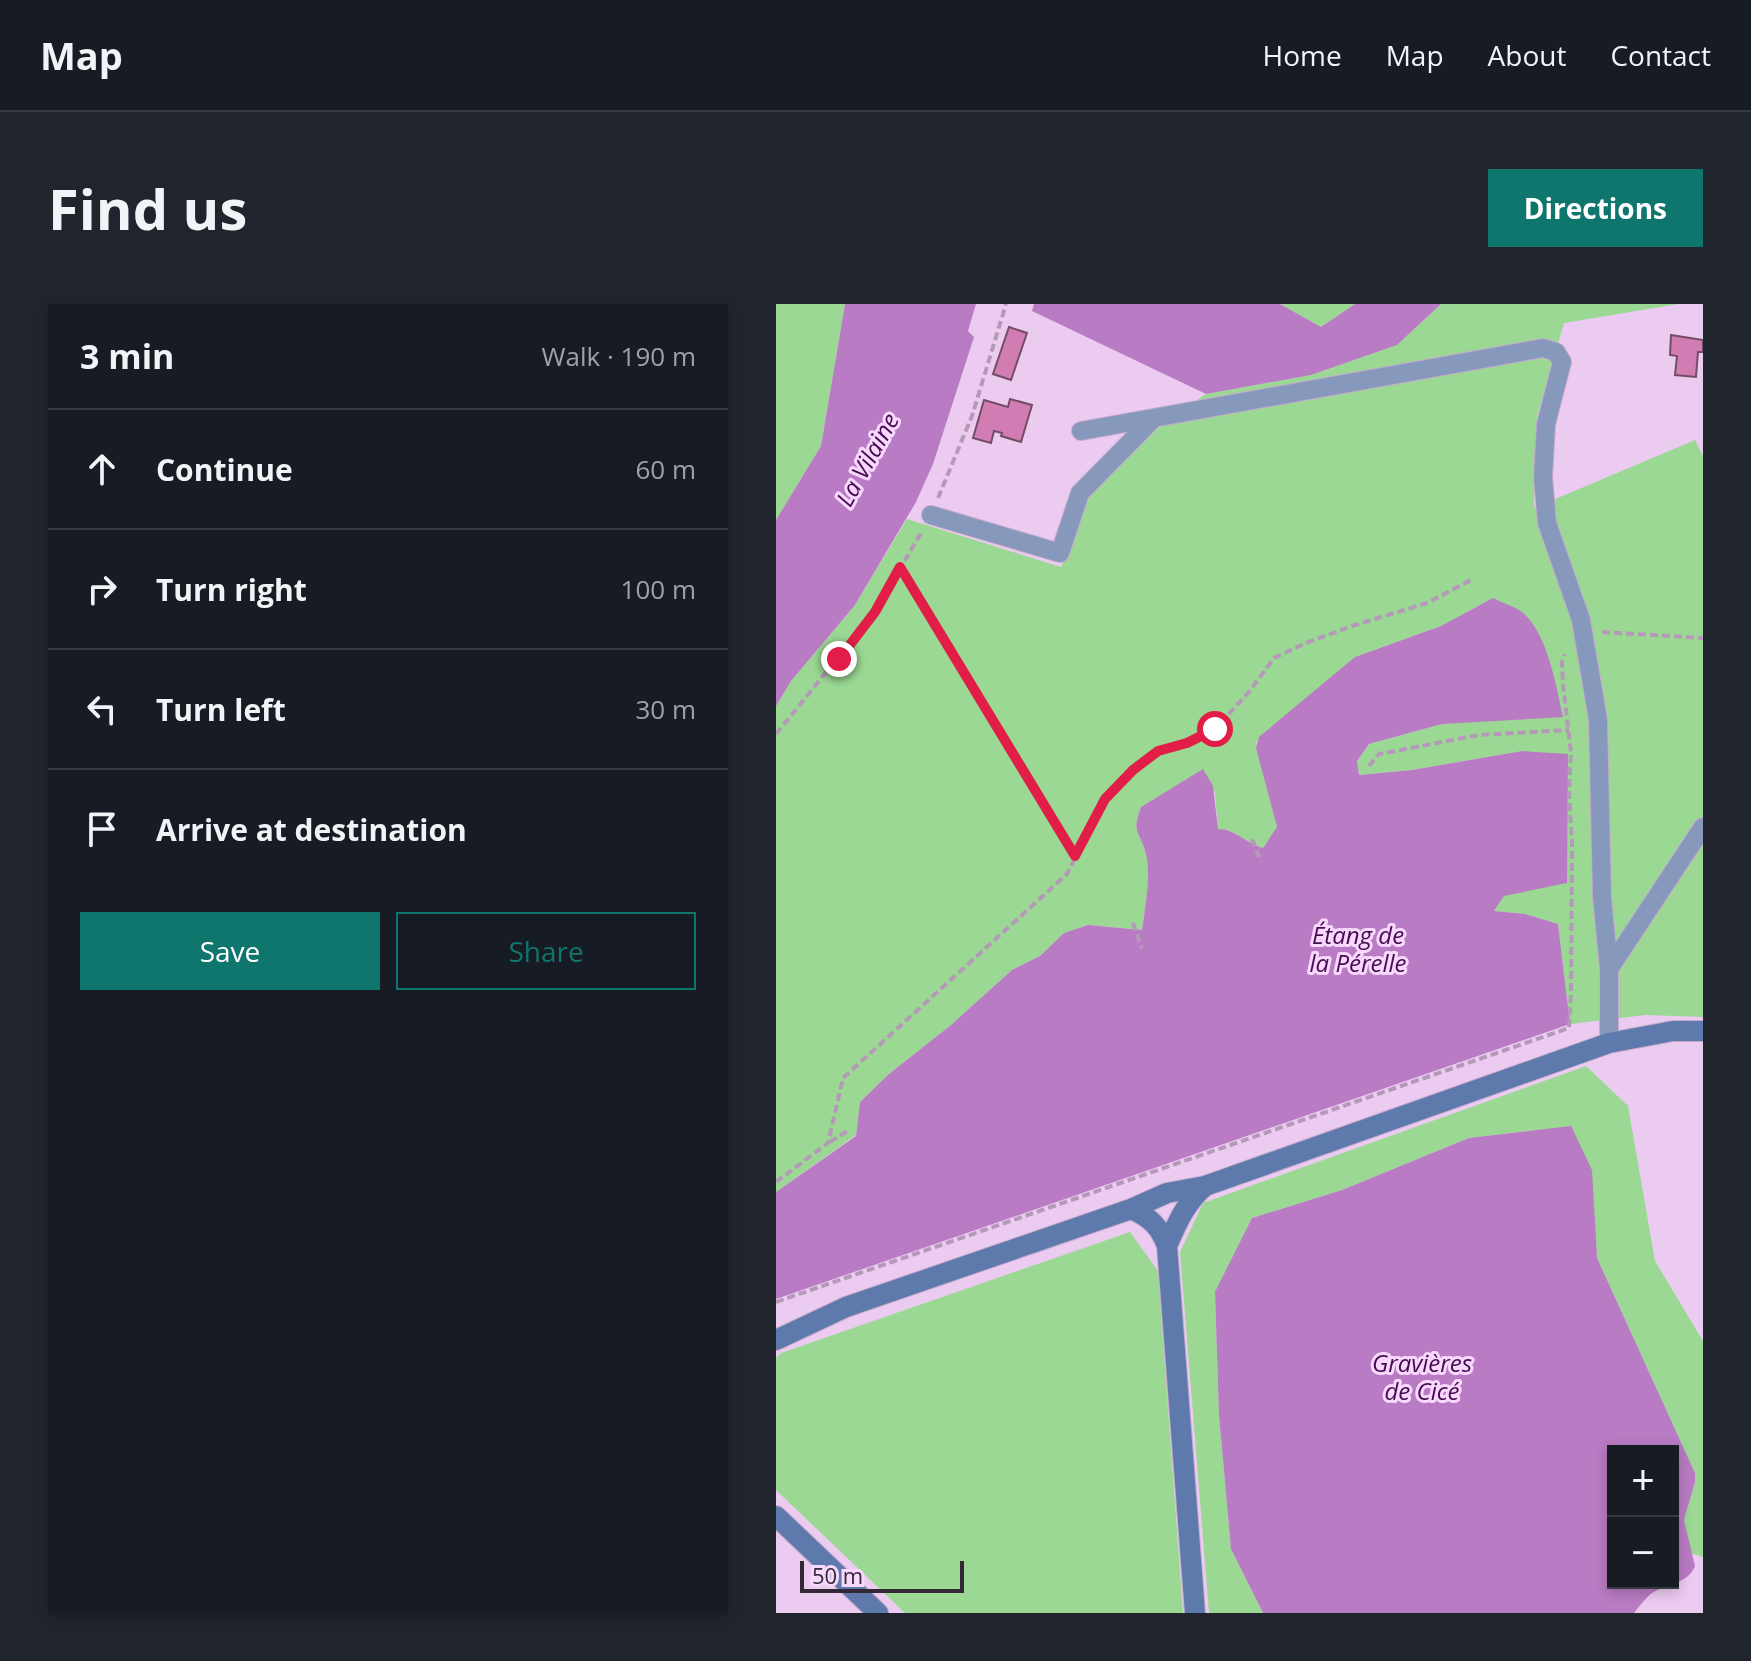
<!DOCTYPE html>
<html lang="en">
<head>
<meta charset="utf-8">
<style>
  :root { --surface:#171b24; --page:#20242c; --text:#f1f3f6; --muted:#9ea1a6; --line:#363941; --accent:#0f766e }
  body { margin:0; font-family:"Open Sans",sans-serif; background:var(--page); color:var(--text) }
  .controls { position:absolute; right:24px; bottom:24px; display:grid; overflow:hidden; border-radius:0px; box-shadow:0 4px 12px #0003 }
  .controls button { width:72px; height:72px; display:grid; place-items:center; padding:0; border:0; border-bottom:2px solid var(--line); background:var(--surface); color:var(--text); font:40px sans-serif }
  .scale { position:absolute; left:24px; bottom:20px; width:164px; box-sizing:border-box; padding-left:8px; border:4px solid #342736; border-top:0; font-size:22px; line-height:28px; white-space:nowrap; color:#342736; -webkit-text-stroke:6px #f9d8fe; paint-order:stroke }
  .stop { position:absolute; width:24px; height:24px; margin:-18px; border:6px solid #e11d48; border-radius:50%; background:#fff }
  .stop.end { background:#e11d48; border-color:#fff; box-shadow:0 2px 8px #0008 }
  .list { margin:0; padding:0; list-style:none }
  h2 { display:flex; justify-content:space-between; align-items:center; height:104px; margin:0; padding:0 32px; font-size:34px }
  h2 small { font-size:26px; font-weight:400; color:var(--muted) }
  .list li { display:grid; grid-template-columns:52px 1fr auto; gap:24px; align-items:center; box-sizing:border-box; height:120px; padding:0 32px; border-top:2px solid var(--line) }
  .list b { display:block; font-size:30px; white-space:nowrap }
  .list em { font-size:26px; font-style:normal; color:var(--muted) }
  .actions { display:flex; gap:16px; padding:24px 32px }
  .actions a { flex:1; padding:18px 0; border:2px solid var(--accent); border-radius:0px; text-align:center; font-size:28px; color:var(--accent) }
  .actions .main { background:var(--accent); color:#fff }
  .icon { flex:none; width:44px; height:44px; fill:none; stroke:currentColor; stroke-width:2; stroke-linecap:round; stroke-linejoin:round }
  .map { position:relative; flex:none; width:927px; height:1309px; overflow:hidden; border-radius:0px }
  header { display:flex; align-items:center; gap:48px; box-sizing:border-box; height:112px; padding:0 40px; background:var(--surface); border-bottom:2px solid var(--line) }
  header strong { font-size:38px }
  nav { display:flex; gap:44px; margin-inline-start:auto; font-size:28px }
  .intro { display:flex; align-items:center; justify-content:space-between; box-sizing:border-box; height:192px; padding:0 48px }
  h1 { margin:0; font-size:56px }
  .button { padding:20px 36px; border-radius:0px; background:var(--accent); color:#fff; font-size:28px; font-weight:700 }
  main { display:flex; gap:48px; padding:0 48px }
  aside { flex:1; background:var(--surface); border-radius:0px; box-shadow:0 4px 12px #0003 }
  .map>svg:first-child { display:block }
  .green { fill:#9bd894 }
  .water { fill:#b97bc3; fill-rule:evenodd }
  .building { fill:#d17db3; stroke:#734d65; stroke-width:2 }
  .lines { fill:none; stroke-linecap:round; stroke-linejoin:round }
  .minor-casing { stroke:#c7aacc; stroke-width:20 }
  .secondary-casing { stroke:#c7aacc; stroke-width:22 }
  .path { stroke:#b499b8; stroke-width:4; stroke-dasharray:8 4; stroke-linecap:butt }
  .minor { stroke:#8699bc; stroke-width:18 }
  .secondary { stroke:#5e7aac; stroke-width:20 }
  .route { stroke:#e11d48; stroke-width:10 }
  .labels { text-anchor:middle; stroke-width:6; stroke-linejoin:round; paint-order:stroke }
  .water-label { font-size:24px; font-style:italic; fill:#460b50; stroke:#f9d8fe }
</style>
</head>
<body>
<header>
<strong>Map</strong>
<nav><a>Home</a><a>Map</a><a>About</a><a>Contact</a></nav>
</header>
<div class="intro"><h1>Find us</h1><a class="button">Directions</a></div>
<main>
<aside>
<h2>3 min<small>Walk · 190 m</small></h2>
<ul class="list">
<li><svg class="icon" aria-label="ahead" viewBox="0 0 24 24"><path d="M12 20V5M6 11l6-6 6 6"/></svg><div><b>Continue</b></div><em>60 m</em></li>
<li><svg class="icon" aria-label="right" viewBox="0 0 24 24"><path d="M7 20v-9h11M14 6l5 5-5 5"/></svg><div><b>Turn right</b></div><em>100 m</em></li>
<li><svg class="icon" aria-label="left" viewBox="0 0 24 24"><path d="M17 20v-9H6M10 6l-5 5 5 5"/></svg><div><b>Turn left</b></div><em>30 m</em></li>
<li><svg class="icon" aria-label="arrive" viewBox="0 0 24 24"><path d="M6 21V4h12l-3 4 3 4H6"/></svg><div><b>Arrive at destination</b></div></li>
</ul>
<div class="actions"><a class="main">Save</a><a>Share</a></div>
</aside>
<div class="map">
<svg width="927" height="1309" viewBox="0 0 927 1309">
  <rect width="100%" height="100%" fill="#eccbf1"/>
  <path class="green" d="M 0,0 L 69,0 L 45,142 L 0,216 Z
    M 504,0 L 579,0 L 545,23 Z
    M 665,0 L 902,0 L 788,19 L 761,113 L 758,204 L 919,136 L 927,152 L 927,713 L 870,711 L 794,720 L 782,620 L 749,610 L 718,607 L 728,592 L 746,447 L 636,466 L 583,471 L 581,457 L 593,440 L 666,420 L 705,417 L 717,294 L 665,322 L 579,353 L 480,438 L 501,524 L 487,544 C 471,539 459,525 442,525 L 439,489 L 427,466 L 365,503 C 355,531 364,526 370,550 C 375,573 369,603 366,626 L 312,621 L 288,629 L 264,652 L 236,666 L 175,721 L 113,770 L 84,798 L 80,831 L 0,888 L 0,402 L 15,377 L 79,301 L 131,215 L 285,263 L 312,191 L 388,118 L 430,90 L 535,71 L 621,41 Z
    M 810,762 L 852,802 L 879,957 L 927,1037 L 927,1253 L 915,1249 L 908,1216 L 919,1178 L 919,1169 L 821,954 L 818,915 L 769,825 L 693,834 L 566,886 L 476,914 L 439,989 L 443,1111 L 455,1245 L 487,1309 L 433,1309 L 404,948 L 427,899 Z
    M 354,928 L 382,967 L 407,1309 L 129,1309 L 0,1186 L 0,1054 L 5,1049 Z"/>
  <path class="water" d="M 69,0 L 200,0 L 192,27 L 198,33 L 157,160 L 140,198 L 79,301 L 15,377 L 0,402 L 0,216 L 45,142 Z
    M 258,0 L 504,0 L 545,23 L 579,0 L 665,0 L 621,41 L 535,71 L 430,90 L 256,7 Z
    M 717,294 C 726,299 738,302 746,308 C 772,330 780,382 787,413 L 666,420 L 593,440 L 581,457 L 583,471 L 636,466 L 746,447 L 792,450 L 791,579 L 728,592 L 718,607 L 749,610 L 782,620 L 794,720 L 0,995 L 0,888 L 80,832 L 84,798 L 113,770 L 175,721 L 236,666 L 264,652 L 288,629 L 312,621 L 366,626 C 369,605 375,571 370,550 C 364,526 355,531 365,503 L 427,465 L 437,482 L 442,525 C 459,525 470,539 487,544 L 501,523 L 480,444 L 483,433 L 579,353 L 665,322 Z
    M 795,822 L 816,866 L 821,954 L 919,1169 L 919,1178 L 908,1216 L 919,1262 C 912,1280 890,1280 876,1289 C 869,1294 863,1303 858,1309 L 487,1309 L 455,1245 L 443,1111 L 439,988 L 476,914 L 566,886 L 693,834 ZM 837,1147 L 897,1147 L 897,1279 L 837,1279 Z"/>
  <path class="building" d="M 233,23 L 251,29 L 235,76 L 217,70 Z
    M 895,31 L 927,36 L 927,48 L 922,48 L 920,73 L 899,71 L 901,52 L 894,51 Z
    M 234,95 L 256,101 L 245,138 L 225,132 L 226,129 L 218,127 L 215,139 L 197,134 L 208,96 L 232,103 Z"/>
  <g class="lines">
    <defs>
      <path id="minor" d="M 305,127 L 767,44 L 780,48 L 786,58 L 770,120 L 767,173 L 771,219 L 805,316 L 822,416 L 826,593 L 833,665 L 833,739
        M 155,211 L 284,249 L 304,189 L 378,114
        M 833,665 L 927,523"/>
      <path id="secondary" d="M 355,905 C 374,913 384,923 391,942 L 419,1309
        M 391,942 C 401,919 410,898 429,882
        M 0,1036 L 70,1003 L 355,905 L 391,889 L 429,882 L 833,739 L 897,727 L 927,727
        M 0,1212 L 102,1309"/>
    </defs>
    <use href="#minor" class="minor-casing"/>
    <use href="#secondary" class="secondary-casing"/>
    <path class="path" d="M 162,194 L 196,112 L 230,0
      M 124,263 L 299,552
      M 826,328 L 927,334
      M 0,430 L 99,308 L 146,227
      M 593,462 L 603,450 L 703,431 L 793,426
      M 476,535 L 485,558
      M 357,619 L 366,645
      M 54,838 L 73,826
      M 0,878 L 52,839 L 67,774 L 291,570 L 329,495 L 357,466 L 382,447 L 411,439 L 439,425 L 473,388 L 498,354 L 530,339 L 579,321 L 651,299 L 695,276
      M 0,998 L 793,724 L 795,690 L 796,541 L 793,485 L 795,449 L 787,381 L 786,358 L 789,350"/>
    <use href="#minor" class="minor"/>
    <use href="#secondary" class="secondary"/>
  </g>
  <g class="lines">
    <path class="route" d="M 63,355 L 99,308 L 124,263 L 299,552 L 329,495 L 357,466 L 382,447 L 411,439 L 439,425"/>
  </g>
  <g class="labels">
    <g class="water-label">
      <text transform="translate(92 156) rotate(-61)" y="8">La Vilaine</text>
      <text x="582" y="640">Étang de<tspan x="582" dy="28">la Pérelle</tspan></text>
      <text x="646" y="1068">Gravières<tspan x="646" dy="28">de Cicé</tspan></text>
    </g>
  </g>
</svg>
<div class="controls">
<button>+</button>
<button>−</button>
</div>
<div class="scale">50 m</div>
<div class="stop" style="left:439px;top:425px"></div>
<div class="stop end" style="left:63px;top:355px"></div>
</div>
</main>
</body>
</html>
